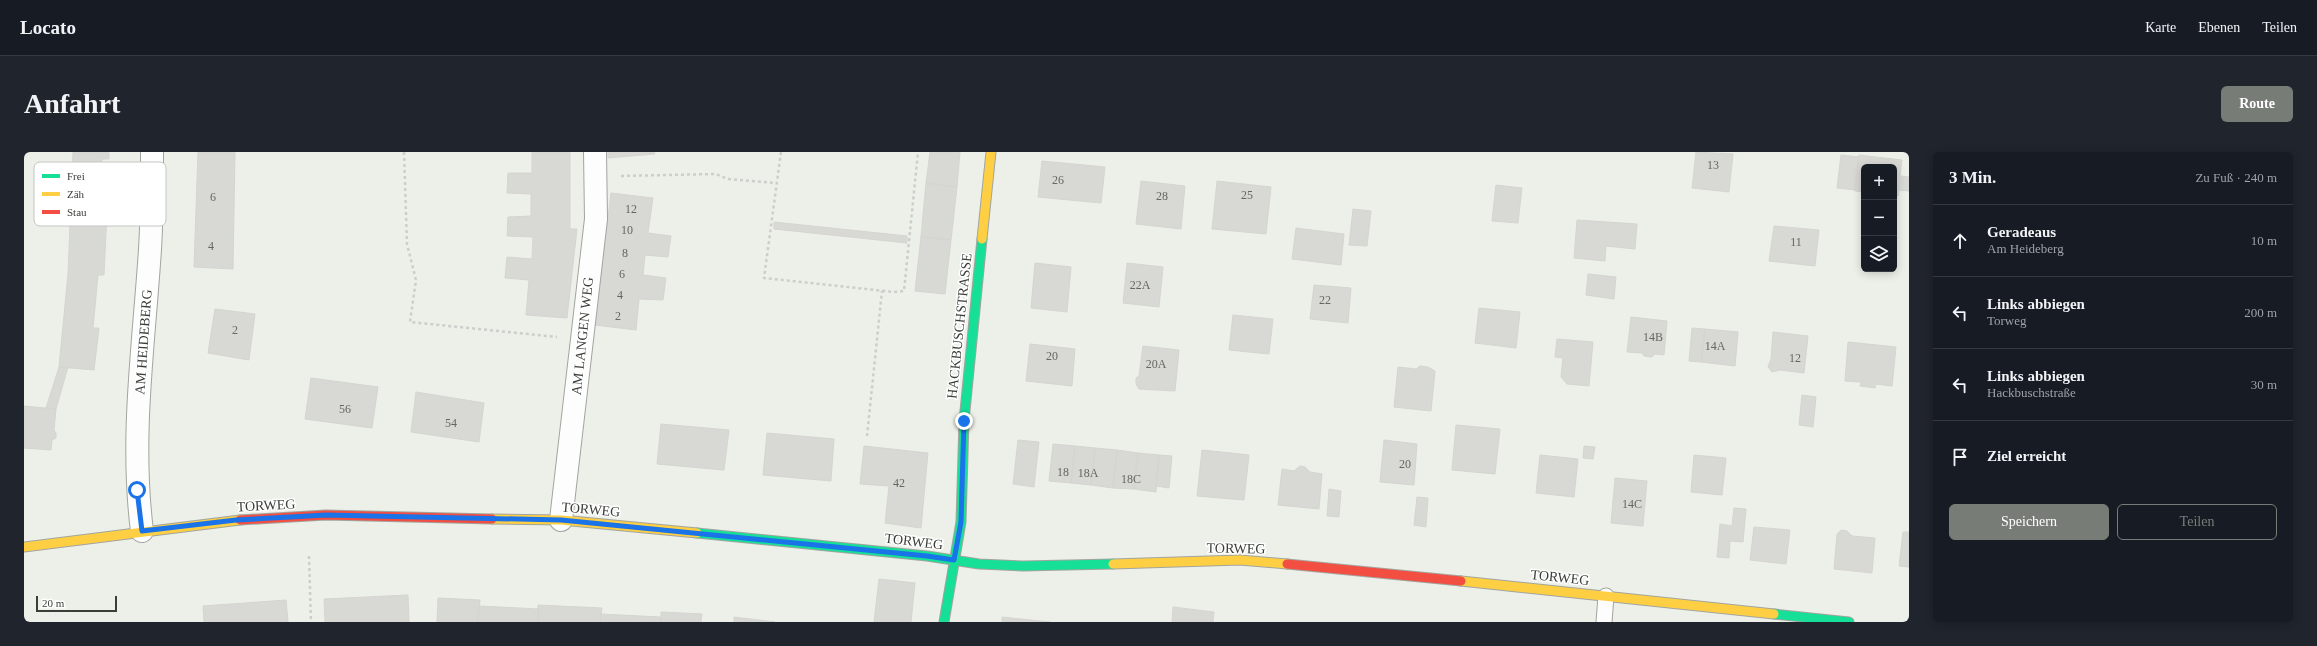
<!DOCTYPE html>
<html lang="de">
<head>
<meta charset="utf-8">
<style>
  :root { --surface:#171b24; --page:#20242c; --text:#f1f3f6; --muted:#9ea1a6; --line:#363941; --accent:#787c76 }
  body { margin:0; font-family:Georgia,serif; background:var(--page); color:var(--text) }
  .controls { position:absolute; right:12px; top:12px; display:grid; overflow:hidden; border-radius:6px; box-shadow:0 2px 10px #0003 }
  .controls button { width:36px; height:36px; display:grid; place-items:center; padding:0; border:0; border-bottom:1px solid var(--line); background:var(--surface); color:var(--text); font:20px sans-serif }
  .scale { position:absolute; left:12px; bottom:10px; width:81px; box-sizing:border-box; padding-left:4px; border:2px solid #3a3d38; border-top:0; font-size:11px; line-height:14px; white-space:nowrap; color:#3a3d38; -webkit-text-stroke:3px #fff; paint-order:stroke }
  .stop { position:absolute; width:12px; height:12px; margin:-9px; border:3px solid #1a73e8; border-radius:50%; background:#fff }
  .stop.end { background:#1a73e8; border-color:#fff; box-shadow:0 1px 4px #0008 }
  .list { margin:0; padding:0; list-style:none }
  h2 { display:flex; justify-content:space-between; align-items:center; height:52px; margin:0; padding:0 16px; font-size:17px }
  h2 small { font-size:13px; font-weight:400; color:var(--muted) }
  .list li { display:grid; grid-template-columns:26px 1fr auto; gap:12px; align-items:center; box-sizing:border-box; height:72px; padding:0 16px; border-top:1px solid var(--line) }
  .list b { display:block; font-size:15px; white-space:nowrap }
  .list p { margin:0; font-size:13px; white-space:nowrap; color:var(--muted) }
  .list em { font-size:13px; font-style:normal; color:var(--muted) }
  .actions { display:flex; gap:8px; padding:12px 16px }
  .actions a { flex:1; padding:9px 0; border:1px solid var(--accent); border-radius:6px; text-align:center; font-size:14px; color:var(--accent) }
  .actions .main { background:var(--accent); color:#fff }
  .icon { flex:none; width:22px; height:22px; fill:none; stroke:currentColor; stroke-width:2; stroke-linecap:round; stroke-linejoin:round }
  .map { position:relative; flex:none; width:1885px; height:470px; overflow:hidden; border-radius:6px }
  header { display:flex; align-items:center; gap:24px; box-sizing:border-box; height:56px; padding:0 20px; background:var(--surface); border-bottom:1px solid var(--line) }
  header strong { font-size:19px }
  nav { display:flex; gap:22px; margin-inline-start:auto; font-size:14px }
  .intro { display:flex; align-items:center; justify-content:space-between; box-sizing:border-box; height:96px; padding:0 24px }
  h1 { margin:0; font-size:28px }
  .button { padding:10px 18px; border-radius:6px; background:var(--accent); color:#fff; font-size:14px; font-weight:700 }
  main { display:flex; gap:24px; padding:0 24px }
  aside { flex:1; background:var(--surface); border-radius:6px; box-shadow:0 2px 10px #0003 }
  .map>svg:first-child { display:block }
  .building { fill:#d8d8d4; stroke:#d5d4d1 }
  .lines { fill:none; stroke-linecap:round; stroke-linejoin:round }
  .lane-casing { stroke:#a2a59f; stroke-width:17 }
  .street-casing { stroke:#a2a59f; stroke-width:24 }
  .fast-casing { stroke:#a2a59f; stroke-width:11 }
  .slow-casing { stroke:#a2a59f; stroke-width:11 }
  .jam-casing { stroke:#a2a59f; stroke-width:11 }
  .path { stroke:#cdcecc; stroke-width:2.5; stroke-dasharray:3 3; stroke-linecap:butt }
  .lane { stroke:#fcfdfc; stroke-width:15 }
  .street { stroke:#fcfdfc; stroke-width:22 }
  .fast { stroke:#16e098; stroke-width:9 }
  .slow { stroke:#ffcf43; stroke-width:9 }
  .jam { stroke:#f24e42; stroke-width:9 }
  .route { stroke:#1a73e8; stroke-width:5 }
  .labels { text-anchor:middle; stroke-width:3; stroke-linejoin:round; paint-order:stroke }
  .number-label { font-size:12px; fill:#656762 }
  .street-label { font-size:14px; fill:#3a3d38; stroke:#fff }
  .key { fill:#fff; stroke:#c4c5c3; stroke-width:1 }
  .key-label { font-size:11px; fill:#3a3d38 }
</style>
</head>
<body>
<header>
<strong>Locato</strong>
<nav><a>Karte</a><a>Ebenen</a><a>Teilen</a></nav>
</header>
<div class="intro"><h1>Anfahrt</h1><a class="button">Route</a></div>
<main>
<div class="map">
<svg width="1885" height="470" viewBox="0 0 1885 470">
  <rect width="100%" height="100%" fill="#ecf0e8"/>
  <path class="building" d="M 49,0 L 85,0 L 85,7 L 78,7 L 76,60 L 83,60 L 80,123 L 74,123 L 69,176 L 75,176 L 70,218 L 35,215 L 44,122 Z
    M 174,0 L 211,0 L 209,117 L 170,115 Z
    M 508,0 L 546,0 L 546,77 L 553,77 L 543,166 L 502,163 L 505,128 L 481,126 L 483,105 L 508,107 L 509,85 L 483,84 L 484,65 L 507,64 L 507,42 L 483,41 L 484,21 L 508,21 Z
    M 584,0 L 630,0 L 631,2 L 584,6 Z
    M 906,0 L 936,0 L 933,35 L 902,31 Z
    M 1672,0 L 1709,2 L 1705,40 L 1668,36 Z
    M 1817,3 L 1835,5 L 1831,38 L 1813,36 Z
    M 1835,3 L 1878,8 L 1876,24 L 1885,25 L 1885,39 L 1875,38 L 1874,44 L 1870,43 L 1870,15 L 1840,15 L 1840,40 L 1831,39 Z
    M 1018,9 L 1081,15 L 1077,51 L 1014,45 Z
    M 1117,29 L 1161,34 L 1157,77 L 1112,72 Z
    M 1193,29 L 1247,35 L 1242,82 L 1188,77 Z
    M 902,31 L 933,35 L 927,88 L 897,85 Z
    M 1472,33 L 1498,36 L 1494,71 L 1468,69 Z
    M 587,41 L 629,46 L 624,81 L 647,84 L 644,105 L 621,103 L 619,123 L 642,126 L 639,148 L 615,147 L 612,178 L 571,173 Z
    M 1329,57 L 1347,59 L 1343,94 L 1325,93 Z
    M 1553,68 L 1613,72 L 1611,97 L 1582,94 L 1581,109 L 1550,106 Z
    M 750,70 L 883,84 L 883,91 L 750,77 Z
    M 1750,74 L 1795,78 L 1791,114 L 1745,109 Z
    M 1272,76 L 1320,82 L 1317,113 L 1268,107 Z
    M 897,85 L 927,88 L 921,142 L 891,139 Z
    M 1011,111 L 1047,115 L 1043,160 L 1007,156 Z
    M 1103,111 L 1139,115 L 1135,155 L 1099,151 Z
    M 1564,122 L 1592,125 L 1590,147 L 1562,143 Z
    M 1290,133 L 1327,136 L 1324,171 L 1286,167 Z
    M 1455,156 L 1496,160 L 1492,196 L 1451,191 Z
    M 191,157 L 231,162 L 225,208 L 184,201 Z
    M 1209,163 L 1249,167 L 1245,202 L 1205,198 Z
    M 1607,165 L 1643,169 L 1640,203 L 1631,202 L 1628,205 L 1620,204 L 1618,201 L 1603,200 Z
    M 1668,176 L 1681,177 L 1677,210 L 1665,209 Z
    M 1681,177 L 1714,180 L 1711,214 L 1677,210 Z
    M 1749,180 L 1784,184 L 1780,221 L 1756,218 L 1748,220 L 1744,215 L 1747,207 Z
    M 1533,187 L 1569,190 L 1565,234 L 1543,232 L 1537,225 L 1539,206 L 1531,205 Z
    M 1824,190 L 1872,195 L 1868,234 L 1852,232 L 1851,236 L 1836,234 L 1837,230 L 1821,229 Z
    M 1006,192 L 1051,197 L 1048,234 L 1002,229 Z
    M 1119,194 L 1155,198 L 1151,239 L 1115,237 L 1112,232 L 1112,226 L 1115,224 Z
    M 1396,214 L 1404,215 L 1411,219 L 1407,259 L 1370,255 L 1374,215 L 1392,217 Z
    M 35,215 L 44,215 L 32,257 L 22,256 Z
    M 287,226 L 354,235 L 348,276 L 281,267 Z
    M 392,240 L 460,251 L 455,290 L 387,280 Z
    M 1778,243 L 1792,245 L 1789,275 L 1775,273 Z
    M 0,254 L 32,257 L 30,278 L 32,281 L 32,286 L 28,288 L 27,298 L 0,296 Z
    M 637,272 L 705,278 L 700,318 L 633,312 Z
    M 1432,273 L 1476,277 L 1471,322 L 1428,318 Z
    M 743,281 L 810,287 L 807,329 L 739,323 Z
    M 994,288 L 1015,290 L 1010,335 L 989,332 Z
    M 1360,288 L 1393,292 L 1390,333 L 1356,330 Z
    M 1029,292 L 1051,294 L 1047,331 L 1025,329 Z
    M 840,294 L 904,301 L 897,376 L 861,371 L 865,334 L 836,332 Z
    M 1051,294 L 1071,296 L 1067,333 L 1047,331 Z
    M 1560,294 L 1571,295 L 1569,307 L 1559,306 Z
    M 1071,296 L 1093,298 L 1089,336 L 1067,333 Z
    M 1093,298 L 1114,301 L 1110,337 L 1089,336 Z
    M 1178,298 L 1225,303 L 1220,348 L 1173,344 Z
    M 1114,301 L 1135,303 L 1132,340 L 1110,337 Z
    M 1135,303 L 1148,304 L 1145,336 L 1132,334 Z
    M 1516,303 L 1554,307 L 1550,345 L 1512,341 Z
    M 1670,303 L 1702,306 L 1698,343 L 1667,340 Z
    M 1276,314 L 1281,315 L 1286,320 L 1298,322 L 1295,357 L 1254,353 L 1258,317 L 1270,319 Z
    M 1591,326 L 1623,329 L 1619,374 L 1587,371 Z
    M 1305,337 L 1317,339 L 1315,365 L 1303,364 Z
    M 1393,345 L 1404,346 L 1402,375 L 1390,373 Z
    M 1710,356 L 1722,357 L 1719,390 L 1706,389 L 1705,406 L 1693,405 L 1696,372 L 1708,374 Z
    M 1730,375 L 1766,378 L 1762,412 L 1726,408 Z
    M 1817,378 L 1823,379 L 1828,384 L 1851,386 L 1848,421 L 1810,417 L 1813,382 Z
    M 1879,380 L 1885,380 L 1885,415 L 1875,414 Z
    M 855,427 L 891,431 L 887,470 L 850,470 Z
    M 384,443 L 385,470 L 301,470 L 300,447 Z
    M 414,446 L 456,448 L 454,470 L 413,470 Z
    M 262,448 L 264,470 L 180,470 L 179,454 Z
    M 514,453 L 578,456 L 576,470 L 514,470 Z
    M 455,454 L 515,457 L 514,470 L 454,470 Z
    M 1149,455 L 1190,460 L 1189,470 L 1148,470 Z
    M 637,460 L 678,462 L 677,470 L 637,470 Z
    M 576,462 L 637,465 L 637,470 L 576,470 Z
    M 710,465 L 751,470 L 710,470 Z
    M 978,465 L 1026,470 L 978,470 Z"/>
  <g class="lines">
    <defs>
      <path id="lane" d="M 1580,470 L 1582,444"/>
      <path id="street" d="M 537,368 L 572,67 L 571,0
        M 118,379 C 106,284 120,192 126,97 C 128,65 128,32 128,0"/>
      <path id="fast" d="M 673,381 L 903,404 L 955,412 L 999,414 L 1089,412
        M 1750,462 L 1825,470
        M 920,470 L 937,370 L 940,269 L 958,87"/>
      <path id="slow" d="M 958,87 L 967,0
        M 468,367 L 537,368 L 673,381
        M 0,395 L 216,368
        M 1089,412 L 1216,408 L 1263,412
        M 1437,429 L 1750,462"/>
      <path id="jam" d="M 216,368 L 302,363 L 468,367
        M 1263,412 L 1437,429"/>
    </defs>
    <use href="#lane" class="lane-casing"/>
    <use href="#street" class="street-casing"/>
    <use href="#fast" class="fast-casing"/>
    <use href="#slow" class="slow-casing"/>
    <use href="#jam" class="jam-casing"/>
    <path class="path" d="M 380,0 L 383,92 L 392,128 L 386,170 L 533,185
      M 757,0 L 740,126 L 870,140 L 880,139 L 894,0
      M 597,24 L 692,22 L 704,27 L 753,31
      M 843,284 L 858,139
      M 285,404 L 287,470"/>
    <use href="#lane" class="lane"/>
    <use href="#street" class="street"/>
    <use href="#fast" class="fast"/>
    <use href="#slow" class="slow"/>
    <use href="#jam" class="jam"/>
  </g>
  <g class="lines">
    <path class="route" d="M 113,338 L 118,379 L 212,368 L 302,363 L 537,368 L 903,404 L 930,408 L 937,370 L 940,269"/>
  </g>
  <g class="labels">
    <g class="number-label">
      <text x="1689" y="17">13</text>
      <text x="1034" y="32">26</text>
      <text x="1223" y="47">25</text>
      <text x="1138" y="48">28</text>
      <text x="189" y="49">6</text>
      <text x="607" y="61">12</text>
      <text x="603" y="82">10</text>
      <text x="1772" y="94">11</text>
      <text x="187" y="98">4</text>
      <text x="601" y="105">8</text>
      <text x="598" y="126">6</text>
      <text x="1116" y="137">22A</text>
      <text x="596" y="147">4</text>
      <text x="1301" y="152">22</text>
      <text x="594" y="168">2</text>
      <text x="211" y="182">2</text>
      <text x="1629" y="189">14B</text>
      <text x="1691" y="198">14A</text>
      <text x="1028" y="208">20</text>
      <text x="1771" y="210">12</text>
      <text x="1132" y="216">20A</text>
      <text x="321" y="261">56</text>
      <text x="427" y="275">54</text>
      <text x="1381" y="316">20</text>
      <text x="1039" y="324">18</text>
      <text x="1064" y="325">18A</text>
      <text x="1107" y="331">18C</text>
      <text x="875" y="335">42</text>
      <text x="1608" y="356">14C</text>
    </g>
    <g class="street-label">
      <text transform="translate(935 174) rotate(-84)" y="5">HACKBUSCHSTRASSE</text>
      <text transform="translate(558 184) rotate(-84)" y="5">AM LANGEN WEG</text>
      <text transform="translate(119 190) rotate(-86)" y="5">AM HEIDEBERG</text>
      <text transform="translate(242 353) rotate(-3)" y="5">TORWEG</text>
      <text transform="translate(567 357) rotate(5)" y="5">TORWEG</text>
      <text transform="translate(890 389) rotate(7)" y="5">TORWEG</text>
      <text transform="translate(1212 396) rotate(1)" y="5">TORWEG</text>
      <text transform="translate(1536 425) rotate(6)" y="5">TORWEG</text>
    </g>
  </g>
  <rect x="10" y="10" width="132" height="64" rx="6" class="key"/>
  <rect x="18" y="22" width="18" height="4" fill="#16e098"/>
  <rect x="18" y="40" width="18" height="4" fill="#ffcf43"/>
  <rect x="18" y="58" width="18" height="4" fill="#f24e42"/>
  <g class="key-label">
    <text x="43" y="28">Frei</text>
    <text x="43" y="46">Zäh</text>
    <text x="43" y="64">Stau</text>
  </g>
</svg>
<div class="controls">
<button>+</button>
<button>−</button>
<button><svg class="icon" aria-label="layers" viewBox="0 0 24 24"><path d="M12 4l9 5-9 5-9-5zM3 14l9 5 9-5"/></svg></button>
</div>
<div class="scale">20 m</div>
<div class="stop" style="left:113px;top:338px"></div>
<div class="stop end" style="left:940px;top:269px"></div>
</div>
<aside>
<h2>3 Min.<small>Zu Fuß · 240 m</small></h2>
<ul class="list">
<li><svg class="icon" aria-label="ahead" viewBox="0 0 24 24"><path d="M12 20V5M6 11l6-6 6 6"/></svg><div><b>Geradeaus</b><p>Am Heideberg</p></div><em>10 m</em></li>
<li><svg class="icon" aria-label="left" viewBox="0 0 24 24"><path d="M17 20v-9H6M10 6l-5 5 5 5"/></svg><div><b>Links abbiegen</b><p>Torweg</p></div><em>200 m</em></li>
<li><svg class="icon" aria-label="left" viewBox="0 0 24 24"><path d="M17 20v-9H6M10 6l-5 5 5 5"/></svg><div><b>Links abbiegen</b><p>Hackbuschstraße</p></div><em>30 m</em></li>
<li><svg class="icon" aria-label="arrive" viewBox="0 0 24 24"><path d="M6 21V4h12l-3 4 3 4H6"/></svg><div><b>Ziel erreicht</b></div></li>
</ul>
<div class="actions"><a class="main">Speichern</a><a>Teilen</a></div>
</aside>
</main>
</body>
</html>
